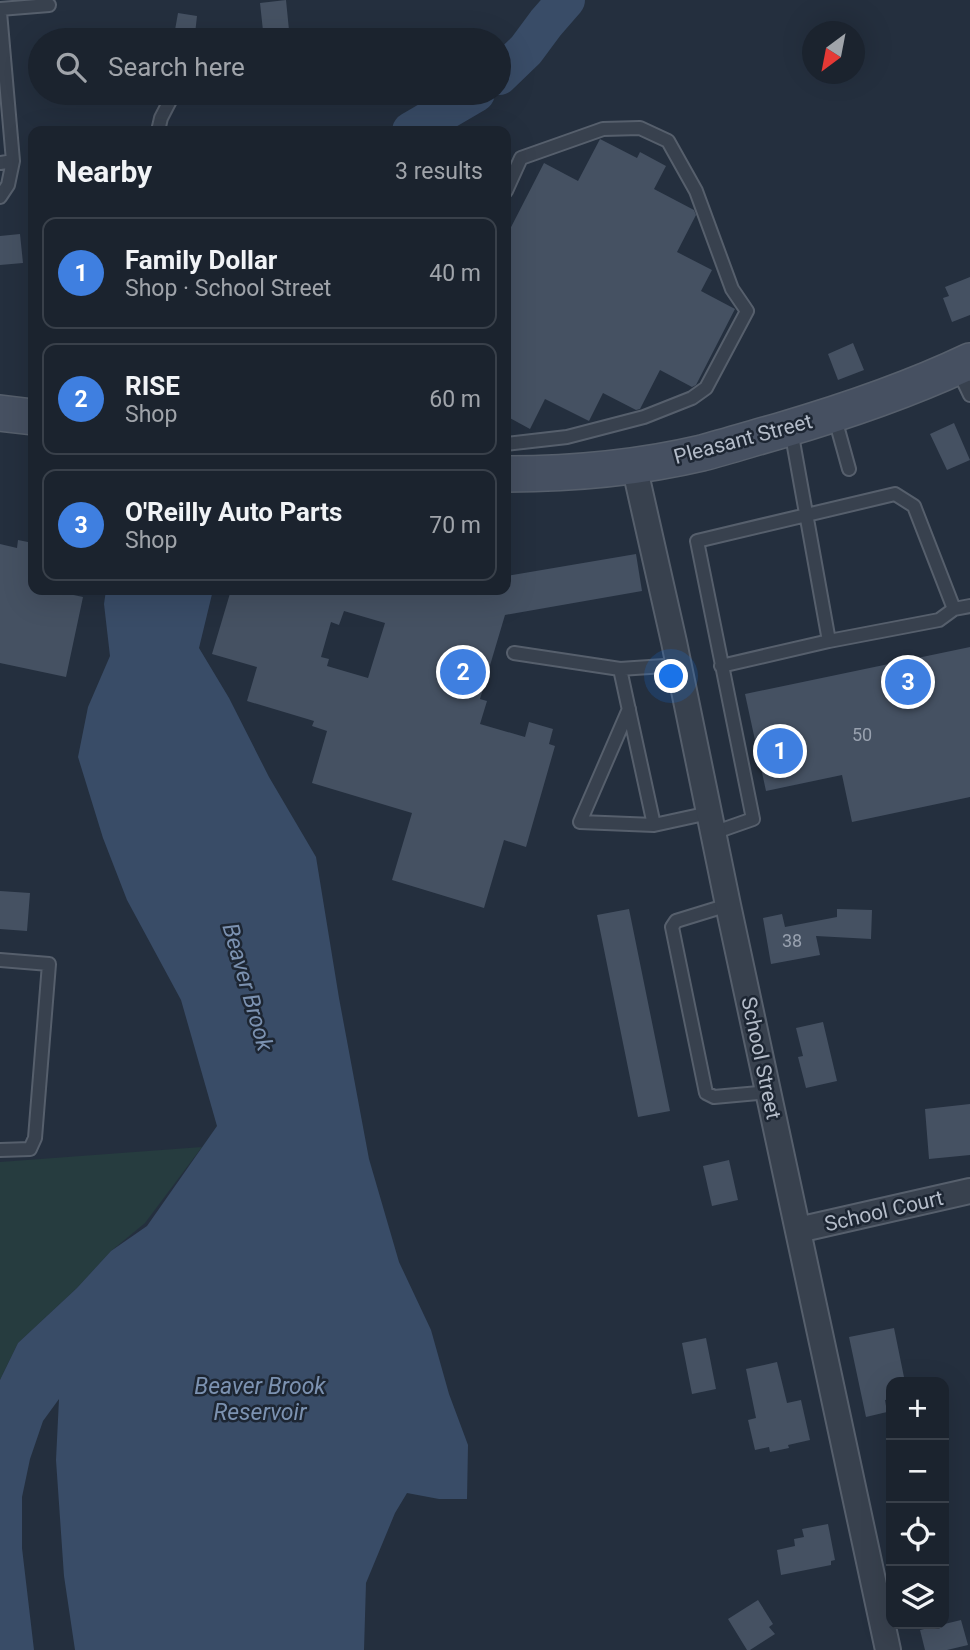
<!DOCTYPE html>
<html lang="en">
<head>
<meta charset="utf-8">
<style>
  :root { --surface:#1b232e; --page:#242b36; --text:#f1f3f6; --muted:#a0a4aa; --line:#39404a; --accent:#b45309 }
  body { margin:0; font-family:Roboto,sans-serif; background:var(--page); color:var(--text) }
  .controls { position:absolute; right:21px; bottom:21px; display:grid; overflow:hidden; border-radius:14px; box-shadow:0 7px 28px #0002 }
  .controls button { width:63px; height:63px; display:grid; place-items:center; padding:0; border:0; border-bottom:2px solid var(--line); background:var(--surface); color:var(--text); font:35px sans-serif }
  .compass { position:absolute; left:802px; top:21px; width:63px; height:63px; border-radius:50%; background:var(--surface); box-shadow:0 7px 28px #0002; rotate:212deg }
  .you { position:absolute; left:672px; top:677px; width:24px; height:24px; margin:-18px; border:5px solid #fff; border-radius:50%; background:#1a73e8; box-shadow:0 0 0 10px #1a73e833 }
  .badge { display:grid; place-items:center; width:46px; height:46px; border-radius:50%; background:var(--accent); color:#fff; font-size:23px; font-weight:700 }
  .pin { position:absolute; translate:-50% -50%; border:4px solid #fff; box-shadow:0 2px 7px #0006 }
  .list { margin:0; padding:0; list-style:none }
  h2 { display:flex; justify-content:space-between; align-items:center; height:91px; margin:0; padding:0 28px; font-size:30px }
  h2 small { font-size:23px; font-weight:400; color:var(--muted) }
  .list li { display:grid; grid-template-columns:46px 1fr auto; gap:21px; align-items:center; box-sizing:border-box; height:112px; margin:0 14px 14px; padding:0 14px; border:2px solid var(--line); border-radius:14px }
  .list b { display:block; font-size:26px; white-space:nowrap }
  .list p { margin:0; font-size:23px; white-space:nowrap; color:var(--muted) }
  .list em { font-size:23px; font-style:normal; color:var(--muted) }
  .icon { flex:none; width:38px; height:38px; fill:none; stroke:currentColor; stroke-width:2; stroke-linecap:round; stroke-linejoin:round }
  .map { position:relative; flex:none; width:970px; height:1650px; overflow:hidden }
  .search { position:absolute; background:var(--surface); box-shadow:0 7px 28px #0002; left:28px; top:28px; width:483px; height:77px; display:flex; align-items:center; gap:18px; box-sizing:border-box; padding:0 24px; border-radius:38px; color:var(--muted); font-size:26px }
  .panel { position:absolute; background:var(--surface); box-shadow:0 7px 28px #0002; left:28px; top:126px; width:483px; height:469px; border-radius:14px }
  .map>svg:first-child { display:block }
  .green { fill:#263c3f }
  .water { fill:#394c67 }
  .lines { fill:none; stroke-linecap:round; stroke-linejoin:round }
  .river { stroke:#394c67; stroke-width:38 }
  .building { fill:#455162; fill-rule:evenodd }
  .lane-casing { stroke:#565f6c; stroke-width:16 }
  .street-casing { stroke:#565f6c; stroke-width:28 }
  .secondary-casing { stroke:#565f6c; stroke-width:38 }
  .lane { stroke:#38414e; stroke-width:12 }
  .street { stroke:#38414e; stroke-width:24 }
  .secondary { stroke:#465061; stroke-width:35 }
  .labels { text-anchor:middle; stroke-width:5; stroke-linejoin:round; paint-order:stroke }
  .number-label { font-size:18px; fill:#98a1af }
  .street-label { font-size:21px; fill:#b4bcc9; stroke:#1d2633 }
  .water-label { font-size:23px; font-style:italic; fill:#7c92b1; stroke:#1d2633 }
</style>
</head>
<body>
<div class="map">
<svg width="970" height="1650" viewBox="0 0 970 1650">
  <rect width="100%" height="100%" fill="#242f3e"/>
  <path class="green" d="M 202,1147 L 145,1223 L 111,1251 L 77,1288 L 18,1343 L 0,1380 L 0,1162 Z"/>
  <path class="water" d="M 106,590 L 213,590 L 199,648 L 229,698 L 269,777 L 316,857 L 339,998 L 369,1159 L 399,1262 L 431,1330 L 449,1394 L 468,1445 L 467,1499 L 439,1499 L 407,1493 L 395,1513 L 366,1583 L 364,1650 L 75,1650 L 64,1576 L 56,1460 L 59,1399 L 43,1421 L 30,1459 L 22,1497 L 22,1548 L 34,1650 L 0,1650 L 0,1380 L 18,1343 L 77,1288 L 111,1251 L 147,1226 L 217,1126 L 181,1000 L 127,900 L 103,838 L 78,757 L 88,707 L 110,656 L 104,604 Z"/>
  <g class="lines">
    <path class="river" d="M 499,76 L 526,50 L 546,23 L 566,0
      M 411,131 L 476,93"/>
  </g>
  <path class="building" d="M 286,0 L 290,40 L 264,40 L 260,3 Z
    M 178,13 L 197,16 L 195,34 L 175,30 Z
    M 600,139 L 637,158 L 640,152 L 666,166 L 654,189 L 694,210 L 696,215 L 677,252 L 712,270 L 701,291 L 735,309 L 696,385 L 692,387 L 660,370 L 640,409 L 636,410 L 603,393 L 589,421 L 545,399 L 530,429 L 506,416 L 506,237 L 544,163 L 578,181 Z
    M 20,234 L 23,263 L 0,265 L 0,236 Z
    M 970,277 L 970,315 L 952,322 L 943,298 L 949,296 L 945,287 Z
    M 853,343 L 864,370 L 838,380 L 828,354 Z
    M 954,423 L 970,460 L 947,470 L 930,434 Z
    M 18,540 L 33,543 L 33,590 L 50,590 L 83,597 L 66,677 L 0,663 L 0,544 L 17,548 Z
    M 636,554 L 642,591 L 505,615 L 480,699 L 487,701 L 480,724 L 525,737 L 529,722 L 553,729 L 549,744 L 555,746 L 526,847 L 504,840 L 484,908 L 392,880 L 412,813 L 312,783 L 327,731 L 312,726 L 314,721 L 247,701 L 257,667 L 212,654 L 231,590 L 506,590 L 506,576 ZM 344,611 L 385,623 L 368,678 L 327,666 L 329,659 L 321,657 L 331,622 L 339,625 Z
    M 970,647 L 970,797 L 852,822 L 842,775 L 766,791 L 745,694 Z
    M 0,891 L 30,893 L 27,931 L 0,929 Z
    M 629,909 L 670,1111 L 638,1117 L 597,915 Z
    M 837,909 L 872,910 L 871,939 L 816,936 L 820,955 L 771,964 L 763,918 L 782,914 L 785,927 L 837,917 Z
    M 823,1022 L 837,1081 L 806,1088 L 798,1057 L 803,1056 L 796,1028 Z
    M 970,1104 L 970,1155 L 929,1159 L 925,1109 Z
    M 729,1160 L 738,1200 L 712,1206 L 703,1166 Z
    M 894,1328 L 905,1382 L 891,1382 L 891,1399 L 885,1400 L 887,1412 L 866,1417 L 849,1337 Z
    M 706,1338 L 716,1389 L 692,1394 L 682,1343 Z
    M 777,1362 L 787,1403 L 801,1400 L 810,1440 L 788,1445 L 789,1448 L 770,1452 L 769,1447 L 755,1450 L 748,1420 L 756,1418 L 746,1369 Z
    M 828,1524 L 835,1560 L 831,1561 L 831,1565 L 781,1575 L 777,1550 L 795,1546 L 794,1539 L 804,1537 L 802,1529 Z
    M 758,1600 L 773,1624 L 769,1627 L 775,1634 L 750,1650 L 747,1650 L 728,1619 Z
    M 961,1620 L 968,1645 L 947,1650 L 925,1650 L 920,1630 Z"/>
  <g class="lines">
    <defs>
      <path id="lane" d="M 0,9 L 49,5
        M 0,12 L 13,161 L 0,163
        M 158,131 L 161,118 L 174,93
        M 506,191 L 521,158 L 603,129 L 640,128 L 668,141 L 696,191 L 732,289 L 747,311 L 706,388 L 692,398 L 644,417 L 567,437 L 506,444
        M 0,197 L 8,185 L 13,161
        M 958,370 L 970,395
        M 834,415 L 849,469
        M 829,641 L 939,620 L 954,609
        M 514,653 L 620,669 L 679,665
        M 721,666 L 829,641 L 791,430
        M 620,669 L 654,825
        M 629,709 L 580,822 L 654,825 L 709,813
        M 713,833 L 753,819 L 697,541 L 895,494 L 914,506 L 954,609 L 970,606
        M 728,905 L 676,921 L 672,927 L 706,1093 L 714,1097 L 769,1092
        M 0,960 L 49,964 L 35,1138 L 30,1149 L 0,1150"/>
      <path id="street" d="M 634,465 L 674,642 L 728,905 L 888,1650
        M 798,1230 L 970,1191"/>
      <path id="secondary" d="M 0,413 L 33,417
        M 506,474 C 572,474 638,468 702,453 C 728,446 754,438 779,431 C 844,412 909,390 970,361"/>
    </defs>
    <use href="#lane" class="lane-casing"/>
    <use href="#street" class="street-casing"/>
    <use href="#secondary" class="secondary-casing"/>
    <use href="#lane" class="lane"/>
    <use href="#street" class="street"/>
    <use href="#secondary" class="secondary"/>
  </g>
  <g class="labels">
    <g class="number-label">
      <text x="862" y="741">50</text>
      <text x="792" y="947">38</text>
    </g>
    <g class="street-label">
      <text transform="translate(743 439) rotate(-15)" y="7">Pleasant Street</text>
      <text transform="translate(761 1058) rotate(78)" y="7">School Street</text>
      <text transform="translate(884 1211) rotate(-13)" y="7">School Court</text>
    </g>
    <g class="water-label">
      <text transform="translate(248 987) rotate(74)" y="8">Beaver Brook</text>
      <text x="260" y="1394">Beaver Brook<tspan x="260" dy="26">Reservoir</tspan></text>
    </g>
  </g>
</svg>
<div class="controls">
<button>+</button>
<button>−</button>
<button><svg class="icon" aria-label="locate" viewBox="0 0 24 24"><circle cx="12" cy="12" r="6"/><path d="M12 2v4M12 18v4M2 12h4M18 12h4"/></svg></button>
<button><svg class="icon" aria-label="layers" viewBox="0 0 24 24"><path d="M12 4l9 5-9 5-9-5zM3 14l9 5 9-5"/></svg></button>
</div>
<svg class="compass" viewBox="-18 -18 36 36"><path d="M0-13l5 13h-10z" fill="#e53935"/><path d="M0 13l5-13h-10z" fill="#a0a4aa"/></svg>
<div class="you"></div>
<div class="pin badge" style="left:780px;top:751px;background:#3f7fe0">1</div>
<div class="pin badge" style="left:463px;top:672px;background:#3f7fe0">2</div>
<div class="pin badge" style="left:908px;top:682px;background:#3f7fe0">3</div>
<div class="search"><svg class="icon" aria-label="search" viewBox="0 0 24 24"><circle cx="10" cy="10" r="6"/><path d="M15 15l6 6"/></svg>Search here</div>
<section class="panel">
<h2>Nearby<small>3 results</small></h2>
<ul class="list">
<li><span class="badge" style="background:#3f7fe0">1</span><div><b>Family Dollar</b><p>Shop · School Street</p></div><em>40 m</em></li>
<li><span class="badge" style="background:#3f7fe0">2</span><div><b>RISE</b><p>Shop</p></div><em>60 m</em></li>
<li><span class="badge" style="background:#3f7fe0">3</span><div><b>O'Reilly Auto Parts</b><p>Shop</p></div><em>70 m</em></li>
</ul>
</section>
</div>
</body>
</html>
